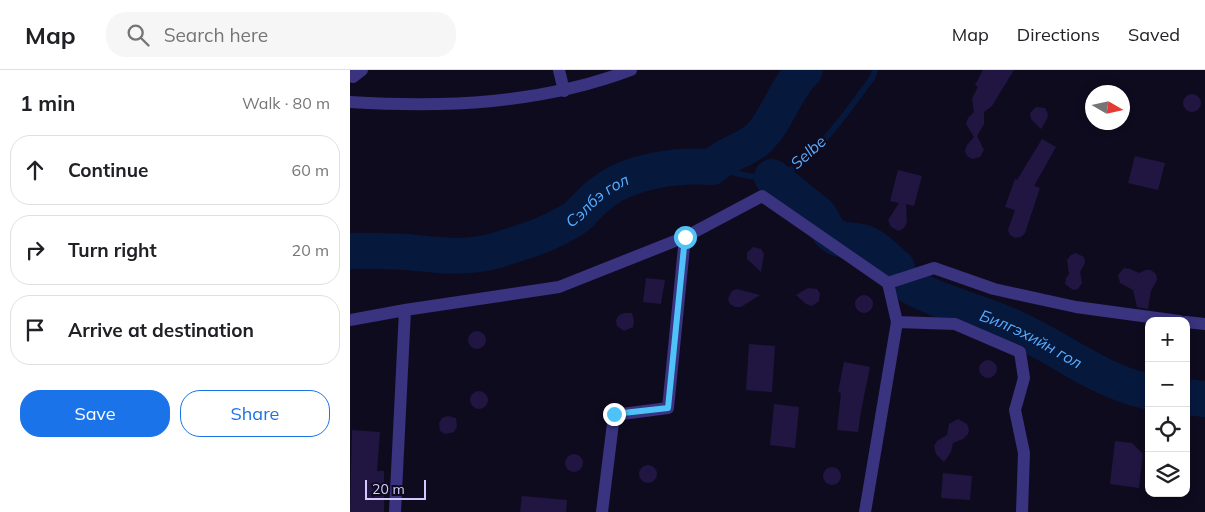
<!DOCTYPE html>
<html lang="en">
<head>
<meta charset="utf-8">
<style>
  :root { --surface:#fff; --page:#f6f6f6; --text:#202124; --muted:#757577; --line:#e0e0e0; --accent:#1a73e8 }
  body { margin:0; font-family:Mulish,sans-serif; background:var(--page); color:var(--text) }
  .controls { position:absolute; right:15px; bottom:15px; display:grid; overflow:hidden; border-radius:10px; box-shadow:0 2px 8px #0003 }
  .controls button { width:45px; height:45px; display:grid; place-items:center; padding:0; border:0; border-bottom:1px solid var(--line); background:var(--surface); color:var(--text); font:25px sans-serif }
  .compass { position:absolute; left:735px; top:15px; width:45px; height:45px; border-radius:50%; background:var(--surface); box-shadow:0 2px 8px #0003; rotate:99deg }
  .scale { position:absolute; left:15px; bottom:12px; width:61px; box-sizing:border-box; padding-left:5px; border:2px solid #d1c9ff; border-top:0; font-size:14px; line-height:18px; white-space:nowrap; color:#d1c9ff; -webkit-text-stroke:4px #0f0b1f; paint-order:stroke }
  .stop { position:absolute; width:15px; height:15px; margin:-11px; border:4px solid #4fc3f7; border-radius:50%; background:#fff }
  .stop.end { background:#4fc3f7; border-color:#fff; box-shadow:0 1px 5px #0008 }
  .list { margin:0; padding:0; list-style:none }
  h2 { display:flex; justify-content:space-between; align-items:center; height:65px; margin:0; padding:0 20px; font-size:21px }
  h2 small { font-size:16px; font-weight:400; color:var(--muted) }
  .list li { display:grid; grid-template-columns:32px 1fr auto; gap:15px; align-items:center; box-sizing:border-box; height:70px; margin:0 10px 10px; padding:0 10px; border:1px solid var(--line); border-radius:20px }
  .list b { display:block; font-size:19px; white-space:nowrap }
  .list em { font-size:16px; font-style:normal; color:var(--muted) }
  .actions { display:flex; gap:10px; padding:15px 20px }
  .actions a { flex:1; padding:11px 0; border:1px solid var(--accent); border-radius:20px; text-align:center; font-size:18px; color:var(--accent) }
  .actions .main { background:var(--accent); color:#fff }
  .icon { flex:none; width:28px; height:28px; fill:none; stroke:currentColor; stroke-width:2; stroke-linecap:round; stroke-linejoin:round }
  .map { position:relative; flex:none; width:855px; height:442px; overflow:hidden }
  header { display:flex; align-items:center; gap:30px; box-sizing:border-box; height:70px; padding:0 25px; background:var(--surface); border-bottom:1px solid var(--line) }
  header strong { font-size:24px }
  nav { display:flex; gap:28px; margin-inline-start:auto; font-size:18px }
  .search { width:350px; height:45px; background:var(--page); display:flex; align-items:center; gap:12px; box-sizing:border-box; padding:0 18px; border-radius:20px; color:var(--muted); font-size:19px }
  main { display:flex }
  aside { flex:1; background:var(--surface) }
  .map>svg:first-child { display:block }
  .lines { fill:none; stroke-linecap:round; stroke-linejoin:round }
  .stream { stroke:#06183c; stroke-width:6 }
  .river { stroke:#06183c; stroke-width:36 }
  .building { fill:#201641 }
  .minor { stroke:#393380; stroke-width:12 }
  .route { stroke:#4fc3f7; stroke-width:6 }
  .labels { text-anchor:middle; stroke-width:5; stroke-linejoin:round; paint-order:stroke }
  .water-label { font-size:16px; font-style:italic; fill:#57acff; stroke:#0f0b1f }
</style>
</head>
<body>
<header>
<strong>Map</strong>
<div class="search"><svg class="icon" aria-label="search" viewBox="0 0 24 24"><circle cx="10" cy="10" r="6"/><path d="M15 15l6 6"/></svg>Search here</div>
<nav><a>Map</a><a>Directions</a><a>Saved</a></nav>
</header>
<main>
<aside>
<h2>1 min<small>Walk · 80 m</small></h2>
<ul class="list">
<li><svg class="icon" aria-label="ahead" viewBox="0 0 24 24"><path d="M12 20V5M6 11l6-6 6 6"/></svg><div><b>Continue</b></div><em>60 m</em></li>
<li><svg class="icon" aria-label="right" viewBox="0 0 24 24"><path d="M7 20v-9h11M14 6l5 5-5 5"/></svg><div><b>Turn right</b></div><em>20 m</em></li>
<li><svg class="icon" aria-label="arrive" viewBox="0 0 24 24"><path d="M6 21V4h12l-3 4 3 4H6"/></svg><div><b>Arrive at destination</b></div></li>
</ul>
<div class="actions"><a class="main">Save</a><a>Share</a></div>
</aside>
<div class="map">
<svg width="855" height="442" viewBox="0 0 855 442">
  <rect width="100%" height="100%" fill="#0f0b1f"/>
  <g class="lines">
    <path class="stream" d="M 362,97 C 380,101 404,110 423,107 C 457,102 502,35 522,8 L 525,0"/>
    <g class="river">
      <path d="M 422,107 L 468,144 C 473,150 475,158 481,164 C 492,173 503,169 515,173 C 527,178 537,189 547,198"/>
      <path id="s1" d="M 0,181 C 19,180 38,181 57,182 C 87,185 115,189 144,181 C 171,173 201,164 225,148 C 235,140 242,129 253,122 C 282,100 326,95 362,97 C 376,83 395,81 409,68 C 428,49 434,20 455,0"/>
      <path id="s2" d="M 562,217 C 595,235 631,242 665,258 C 712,279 746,310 799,322"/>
      <path d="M 836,327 L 855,329"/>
    </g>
  </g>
  <path class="building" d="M 633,0 L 664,0 L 642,36 L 634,42 L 634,54 L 627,66 L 634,80 L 630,87 L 622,89 L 617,86 L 615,81 L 617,75 L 624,67 L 616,54 L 618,48 L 624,42 L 622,28 L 628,17 L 625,15 Z
    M833 33a9 9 0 1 1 18 0a9 9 0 1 1-18 0Z
    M 686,37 L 695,38 L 698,44 L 697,49 L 691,59 L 681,49 L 680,43 Z
    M 692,69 L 706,77 L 684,116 L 690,118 L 675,163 L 671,167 L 665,168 L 660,165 L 658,160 L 665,140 L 655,137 L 665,109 L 667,110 Z
    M 785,86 L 815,93 L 808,120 L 778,113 Z
    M 548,100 L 572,106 L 564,136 L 556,134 L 557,152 L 554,158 L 549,161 L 541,157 L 538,150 L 549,133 L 540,131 Z
    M 403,177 L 411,179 L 414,184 L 411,202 L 397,189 L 397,183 Z
    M 726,183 L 734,187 L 735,193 L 730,202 L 732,213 L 728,219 L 723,220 L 715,214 L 716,208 L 719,204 L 717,190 L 721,185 Z
    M 774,198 L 780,199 L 789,203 L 796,200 L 801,200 L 806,204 L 807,210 L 801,221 L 798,239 L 787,237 L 783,220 L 770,213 L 768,205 Z
    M 296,208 L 315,210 L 311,234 L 293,232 Z
    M 458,218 L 467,219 L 470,224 L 469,231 L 462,236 L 456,234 L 446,225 Z
    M 387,219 L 410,225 L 391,237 L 385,237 L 380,234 L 378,229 L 382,221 Z
    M505 234a9 9 0 1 1 18 0a9 9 0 1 1-18 0Z
    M 274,243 L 282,243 L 284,251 L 283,257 L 274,261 L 267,256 L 266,250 L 269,245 Z
    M118 270a9 9 0 1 1 18 0a9 9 0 1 1-18 0Z
    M 399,274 L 425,276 L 422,322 L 396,320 Z
    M629 299a9 9 0 1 1 18 0a9 9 0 1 1-18 0Z
    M 494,292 L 520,297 L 511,341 L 508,362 L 487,360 L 491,323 L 488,322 Z
    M120 330a9 9 0 1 1 18 0a9 9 0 1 1-18 0Z
    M 424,334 L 449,337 L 445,378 L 420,375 Z
    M 98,346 L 106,348 L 107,356 L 104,362 L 95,364 L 90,361 L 89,353 L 92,348 Z
    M 608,349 L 617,354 L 619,360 L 618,364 L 613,369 L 603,373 L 601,382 L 594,392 L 586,384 L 584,376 L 587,371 L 597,365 L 599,354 Z
    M 2,360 L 30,362 L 27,401 L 34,401 L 34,442 L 0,442 Z
    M 765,371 L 782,373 L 793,384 L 789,418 L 760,414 Z
    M215 393a9 9 0 1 1 18 0a9 9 0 1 1-18 0Z
    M289 404a9 9 0 1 1 18 0a9 9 0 1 1-18 0Z
    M473 406a9 9 0 1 1 18 0a9 9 0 1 1-18 0Z
    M 593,403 L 622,406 L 620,430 L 591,428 Z
    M 172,426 L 217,430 L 216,442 L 170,442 Z"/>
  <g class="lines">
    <path class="minor" d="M 209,0 L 214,21
      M 0,6 L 3,7 L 12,0
      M 0,32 C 95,38 191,34 281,0
      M 538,213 L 584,198 L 644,219 L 726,237 L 829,251
      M 0,250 L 55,240 L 209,217 L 335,167 L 412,126 L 538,213 L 547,252 L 515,442
      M 547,252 L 605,254 L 670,282 L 674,308 L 665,340 L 674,383 L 672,442
      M 836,252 L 855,254
      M 45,442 L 55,240
      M 252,442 L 264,345 L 318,338 L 335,167"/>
  </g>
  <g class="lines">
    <path class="route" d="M 264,344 L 318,338 L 335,167"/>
  </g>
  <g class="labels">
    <g class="water-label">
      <text transform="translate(458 82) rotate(-42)" y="6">Selbe</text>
      <text dy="6" stroke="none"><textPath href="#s1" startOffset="261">Сэлбэ гол</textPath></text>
      <text dy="6" stroke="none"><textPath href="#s2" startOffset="130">Билгэхийн гол</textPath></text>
    </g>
  </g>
</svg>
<div class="controls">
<button>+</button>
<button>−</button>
<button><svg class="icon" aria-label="locate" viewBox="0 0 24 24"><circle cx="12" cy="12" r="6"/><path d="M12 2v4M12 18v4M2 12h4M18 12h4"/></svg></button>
<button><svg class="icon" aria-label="layers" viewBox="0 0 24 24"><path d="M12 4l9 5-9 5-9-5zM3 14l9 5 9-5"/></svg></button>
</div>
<svg class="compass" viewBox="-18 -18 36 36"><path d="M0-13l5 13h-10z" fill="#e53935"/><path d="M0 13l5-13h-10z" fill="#757577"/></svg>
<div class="scale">20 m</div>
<div class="stop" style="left:335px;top:167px"></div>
<div class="stop end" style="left:264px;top:344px"></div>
</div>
</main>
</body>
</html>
